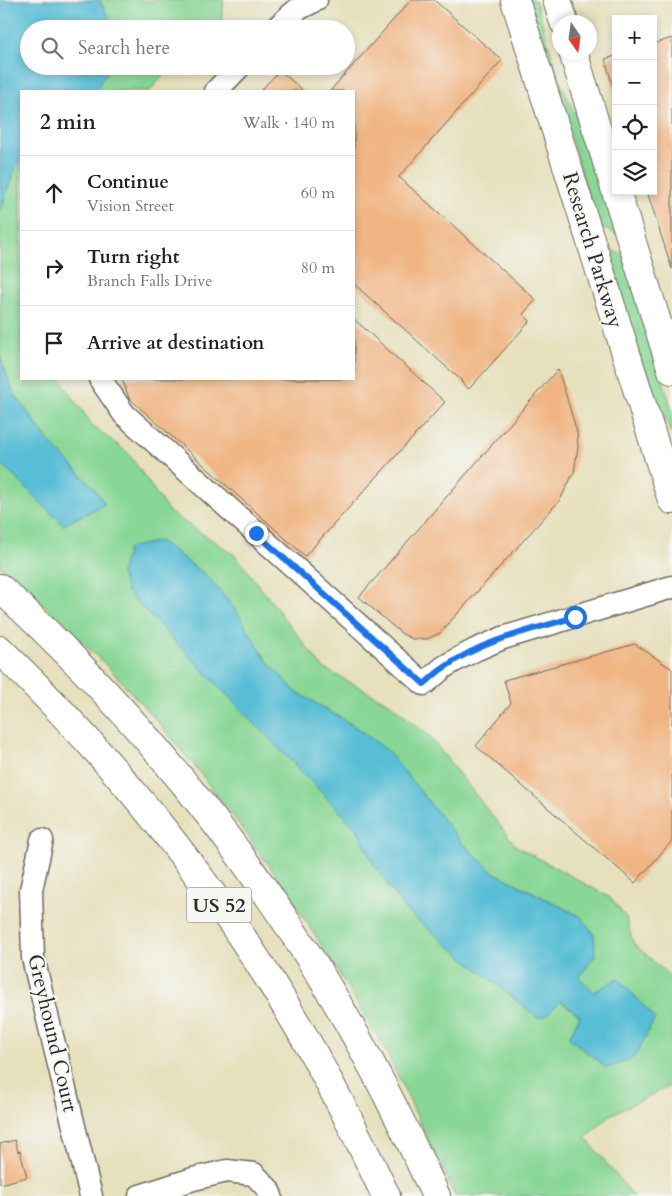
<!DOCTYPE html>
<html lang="en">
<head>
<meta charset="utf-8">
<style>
  :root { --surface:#fff; --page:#f6f6f6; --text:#202124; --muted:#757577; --line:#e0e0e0 }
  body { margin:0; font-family:Cardo,serif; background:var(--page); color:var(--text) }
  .controls { position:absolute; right:15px; top:15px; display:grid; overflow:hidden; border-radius:0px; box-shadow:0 2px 8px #0003 }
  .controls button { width:45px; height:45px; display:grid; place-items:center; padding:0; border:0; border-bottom:1px solid var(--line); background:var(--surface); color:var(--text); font:25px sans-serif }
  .compass { position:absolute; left:552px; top:15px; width:45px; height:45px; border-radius:50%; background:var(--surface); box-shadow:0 2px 8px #0003; rotate:167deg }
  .stop { position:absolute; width:15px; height:15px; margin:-11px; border:4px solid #1a73e8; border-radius:50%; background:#fff }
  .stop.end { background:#1a73e8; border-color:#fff; box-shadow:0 1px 5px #0008 }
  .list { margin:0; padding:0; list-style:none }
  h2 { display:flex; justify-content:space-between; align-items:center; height:65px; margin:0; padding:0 20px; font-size:21px }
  h2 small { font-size:16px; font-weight:400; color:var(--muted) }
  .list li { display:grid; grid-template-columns:32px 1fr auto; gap:15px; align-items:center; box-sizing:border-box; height:75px; padding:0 20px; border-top:1px solid var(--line) }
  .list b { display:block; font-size:19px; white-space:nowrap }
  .list p { margin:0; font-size:16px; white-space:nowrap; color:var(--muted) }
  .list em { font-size:16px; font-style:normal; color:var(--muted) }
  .icon { flex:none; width:28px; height:28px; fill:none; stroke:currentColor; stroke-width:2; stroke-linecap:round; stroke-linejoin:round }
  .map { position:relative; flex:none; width:672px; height:1196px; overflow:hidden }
  .search { position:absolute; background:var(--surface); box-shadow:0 2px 8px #0003; left:20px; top:20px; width:335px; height:55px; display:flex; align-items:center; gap:12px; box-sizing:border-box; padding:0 18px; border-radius:28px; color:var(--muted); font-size:19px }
  .panel { position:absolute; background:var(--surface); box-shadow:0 2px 8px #0003; left:20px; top:90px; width:335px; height:290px; border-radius:0px }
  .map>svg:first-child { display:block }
  .green { fill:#89d796; stroke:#5a8160; fill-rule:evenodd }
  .water { fill:#58bed6; stroke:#427480 }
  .building { fill:#f0b583 }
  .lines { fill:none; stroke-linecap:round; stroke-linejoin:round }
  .minor-casing { stroke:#6c6a5e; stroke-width:25 }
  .primary-casing { stroke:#6c6a5e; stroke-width:30 }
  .motorway-casing { stroke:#6c6a5e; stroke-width:30 }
  .minor { stroke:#fff; stroke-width:22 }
  .primary { stroke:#fff; stroke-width:28 }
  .motorway { stroke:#fff; stroke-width:28 }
  .route { stroke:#1a73e8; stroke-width:6 }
  .labels { text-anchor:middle; stroke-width:4; stroke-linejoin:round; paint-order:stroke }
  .shield { fill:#f6f6f2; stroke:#686867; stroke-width:1 }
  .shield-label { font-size:20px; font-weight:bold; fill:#2b2b2b }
  .street-label { font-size:21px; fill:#2b2b2b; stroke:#f6f6f2 }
</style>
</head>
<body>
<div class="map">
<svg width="672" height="1196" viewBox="0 0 672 1196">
  <rect width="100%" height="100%" fill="#f6f6f2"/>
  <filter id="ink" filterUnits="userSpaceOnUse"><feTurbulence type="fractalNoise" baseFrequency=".02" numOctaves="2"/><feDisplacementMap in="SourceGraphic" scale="10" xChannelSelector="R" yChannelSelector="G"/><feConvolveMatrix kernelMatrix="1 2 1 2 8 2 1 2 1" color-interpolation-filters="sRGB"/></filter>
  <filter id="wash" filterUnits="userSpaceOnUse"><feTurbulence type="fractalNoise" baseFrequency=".0096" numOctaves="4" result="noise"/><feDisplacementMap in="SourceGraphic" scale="20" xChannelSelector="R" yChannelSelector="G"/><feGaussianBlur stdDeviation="1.12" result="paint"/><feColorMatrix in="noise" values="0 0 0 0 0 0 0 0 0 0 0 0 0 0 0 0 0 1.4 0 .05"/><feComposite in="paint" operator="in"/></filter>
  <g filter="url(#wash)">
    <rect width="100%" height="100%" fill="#e6e0bc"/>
    <path class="green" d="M 99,0 L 224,0 L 220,29 L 111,29 L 112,22 Z
      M 528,0 L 535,0 L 562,87 L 588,138 L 618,234 L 615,234 L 603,228 L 599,229 Z
      M 110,66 L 171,66 L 150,91 L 92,91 L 97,88 Z
      M 21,159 L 21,379 L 61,379 L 66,388 L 93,426 L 128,453 L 169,512 L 235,555 L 323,668 L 389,703 L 429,736 L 516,846 L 609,897 L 626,917 L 633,943 L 672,978 L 672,1085 L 610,1115 L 586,1138 L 633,1196 L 455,1196 L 387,1053 L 347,986 L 286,889 L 248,836 L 200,773 L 157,721 L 110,669 L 27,589 L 0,566 L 0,462 L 63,525 L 105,504 L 93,487 L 49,442 L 13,392 L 0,357 L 0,213 L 15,168 ZM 171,549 L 209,578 L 237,612 L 267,661 L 295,691 L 354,726 L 461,842 L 493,872 L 581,917 L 579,977 L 594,992 L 569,1038 L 580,1016 L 561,1001 L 547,1015 L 373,863 L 358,830 Z
      M 608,247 L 619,254 L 623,253 L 672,410 L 672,433 L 648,387 L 605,248 Z"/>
    <path class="water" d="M 0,0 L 99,0 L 112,22 L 111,29 L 29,29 L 29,66 L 110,66 L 97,88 L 92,91 L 21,91 L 21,159 L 15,168 L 0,213 Z
      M 0,357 L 13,392 L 49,442 L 93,487 L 105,504 L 63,525 L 0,462 Z
      M 159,541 L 171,549 L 209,578 L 237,612 L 267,661 L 295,691 L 354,726 L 387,750 L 461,842 L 493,872 L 581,917 L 594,934 L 595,956 L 579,977 L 594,992 L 618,978 L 655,1018 L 635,1057 L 607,1068 L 569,1038 L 580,1016 L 561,1001 L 547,1015 L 538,1018 L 405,910 L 373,863 L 358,830 L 127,592 L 121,574 L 128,548 Z"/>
    <g id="blocks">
      <path class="building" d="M 411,0 L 434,0 L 502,60 L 399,177 L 536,300 L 523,314 L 530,321 L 469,389 L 461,382 L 462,381 L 354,284 L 354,91 L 330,91 Z
        M 672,38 L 672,269 L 647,191 L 653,191 L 653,44 Z
        M 616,56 L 616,93 L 615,93 L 605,59 Z
        M 280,70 L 303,91 L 260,91 Z
        M 354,319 L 445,402 L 305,556 L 129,398 L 122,379 L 354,379 Z
        M 558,369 L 577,432 L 578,447 L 574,472 L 560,500 L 440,633 L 427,639 L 413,639 L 402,634 L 359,597 Z
        M 635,644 L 672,669 L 672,841 L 635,883 L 476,746 L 511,703 L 504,680 Z
        M 15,1140 L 18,1152 L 20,1151 L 27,1177 L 0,1184 L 0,1144 Z"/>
    </g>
  </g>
  <g filter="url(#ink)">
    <use href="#blocks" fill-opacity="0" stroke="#6c6a5e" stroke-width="1"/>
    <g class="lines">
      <defs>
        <path id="minor" d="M 275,29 L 298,9 L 316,0
          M 216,91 L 240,66
          M 100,379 L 124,414 L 424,684 L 444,667 L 456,660 L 475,650 L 503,638 L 672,587
          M 42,840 L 31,890 L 33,958 L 91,1196
          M 140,1196 L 193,1179 L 227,1171 L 254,1174 L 268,1189 L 271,1196"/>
        <path id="primary" d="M 515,0 L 672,500
          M 557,0 L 564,22
          M 573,52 L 616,191
          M 616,191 L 672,370"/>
        <path id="motorway" d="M 0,588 C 117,695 219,816 304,949 C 355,1028 397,1111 436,1196
          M 0,650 C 118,764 221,893 303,1035 C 333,1087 360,1141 386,1196"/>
      </defs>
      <use href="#minor" class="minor-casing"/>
      <use href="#primary" class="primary-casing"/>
      <use href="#motorway" class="motorway-casing"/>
      <use href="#minor" class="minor"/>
      <use href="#primary" class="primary"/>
      <use href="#motorway" class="motorway"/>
    </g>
  </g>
  <g class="lines" filter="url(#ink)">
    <path class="route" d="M 256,533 L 424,684 C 431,678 437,672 445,667 C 483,640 531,630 575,617"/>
  </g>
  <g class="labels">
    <rect class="shield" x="186.5" y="887.5" width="65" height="35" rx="4"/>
    <g class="shield-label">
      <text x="219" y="912">US 52</text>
    </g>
    <g class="street-label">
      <text transform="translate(593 250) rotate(73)" y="7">Research Parkway</text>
      <text transform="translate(53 1033) rotate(77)" y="7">Greyhound Court</text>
    </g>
  </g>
</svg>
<div class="controls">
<button>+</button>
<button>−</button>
<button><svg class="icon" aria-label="locate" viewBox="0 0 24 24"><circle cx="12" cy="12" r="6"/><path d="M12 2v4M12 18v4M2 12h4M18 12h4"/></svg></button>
<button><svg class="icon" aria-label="layers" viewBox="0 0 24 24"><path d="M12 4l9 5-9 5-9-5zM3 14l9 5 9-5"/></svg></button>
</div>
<svg class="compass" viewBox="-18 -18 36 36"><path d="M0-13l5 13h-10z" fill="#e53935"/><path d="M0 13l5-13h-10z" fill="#757577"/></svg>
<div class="stop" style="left:575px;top:617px"></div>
<div class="stop end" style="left:256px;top:533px"></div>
<div class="search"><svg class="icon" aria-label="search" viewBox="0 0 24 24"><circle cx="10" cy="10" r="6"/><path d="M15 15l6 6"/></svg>Search here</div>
<section class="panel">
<h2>2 min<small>Walk · 140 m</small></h2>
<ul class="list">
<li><svg class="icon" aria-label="ahead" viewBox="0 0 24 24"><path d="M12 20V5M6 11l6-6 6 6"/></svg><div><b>Continue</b><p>Vision Street</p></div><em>60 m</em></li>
<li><svg class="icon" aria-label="right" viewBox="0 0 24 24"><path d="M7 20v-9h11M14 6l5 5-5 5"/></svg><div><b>Turn right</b><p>Branch Falls Drive</p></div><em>80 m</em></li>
<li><svg class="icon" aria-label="arrive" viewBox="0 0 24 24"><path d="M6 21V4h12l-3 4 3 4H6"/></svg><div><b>Arrive at destination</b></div></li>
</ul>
</section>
</div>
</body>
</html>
